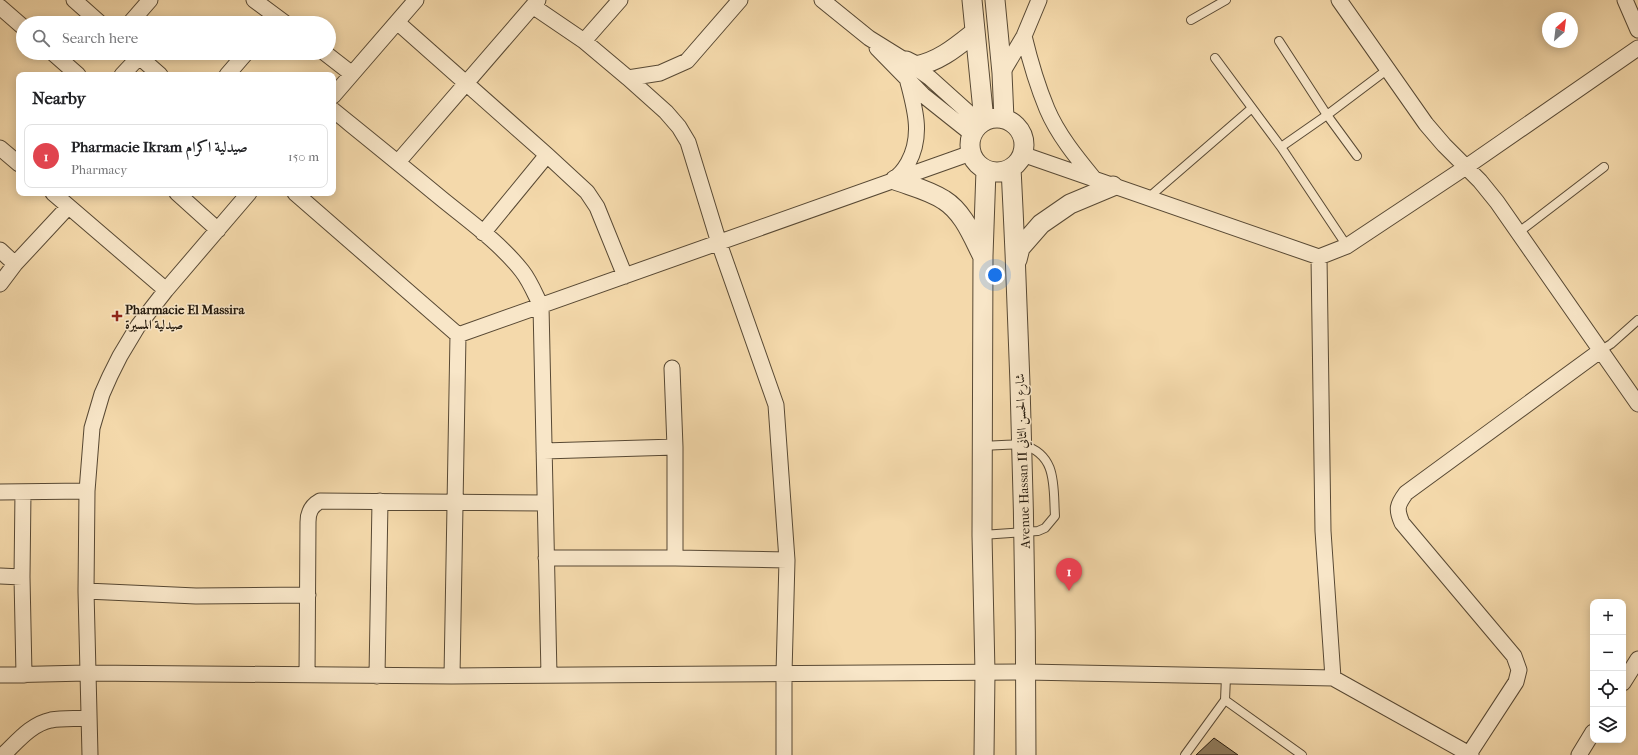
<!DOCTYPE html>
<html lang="en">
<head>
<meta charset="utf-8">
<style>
  :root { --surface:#fff; --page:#f2f2f2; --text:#202124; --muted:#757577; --line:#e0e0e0; --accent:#8f2418 }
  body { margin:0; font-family:"IM FELL French Canon",Amiri,serif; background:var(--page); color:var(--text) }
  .controls { position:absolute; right:12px; bottom:12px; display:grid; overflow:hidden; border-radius:8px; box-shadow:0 2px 10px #0003 }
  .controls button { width:36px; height:36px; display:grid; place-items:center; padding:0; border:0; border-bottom:1px solid var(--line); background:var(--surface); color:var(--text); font:20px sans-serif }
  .compass { position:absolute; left:1542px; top:12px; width:36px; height:36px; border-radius:50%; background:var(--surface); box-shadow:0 2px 10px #0003; rotate:28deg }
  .you { position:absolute; left:995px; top:275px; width:14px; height:14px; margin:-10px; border:3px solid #fff; border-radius:50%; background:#1a73e8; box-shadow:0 0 0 6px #1a73e833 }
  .badge { display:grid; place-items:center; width:26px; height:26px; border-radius:50%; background:var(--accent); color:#fff; font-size:13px; font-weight:700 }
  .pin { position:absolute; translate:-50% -33px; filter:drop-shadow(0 1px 2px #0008) }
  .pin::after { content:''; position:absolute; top:21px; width:14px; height:12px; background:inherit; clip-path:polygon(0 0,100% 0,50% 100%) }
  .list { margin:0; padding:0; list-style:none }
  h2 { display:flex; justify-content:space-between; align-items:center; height:52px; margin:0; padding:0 16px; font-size:17px }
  h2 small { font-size:13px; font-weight:400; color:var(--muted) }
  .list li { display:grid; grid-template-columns:26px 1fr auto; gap:12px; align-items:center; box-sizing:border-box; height:64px; margin:0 8px 8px; padding:0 8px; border:1px solid var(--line); border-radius:8px }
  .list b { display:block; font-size:15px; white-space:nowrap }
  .list p { margin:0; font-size:13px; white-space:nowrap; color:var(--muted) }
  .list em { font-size:13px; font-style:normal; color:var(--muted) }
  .icon { flex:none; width:22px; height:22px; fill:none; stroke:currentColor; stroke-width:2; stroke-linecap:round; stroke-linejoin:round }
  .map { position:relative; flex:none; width:1638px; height:755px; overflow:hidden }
  .search { position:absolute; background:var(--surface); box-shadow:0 2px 10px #0003; left:16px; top:16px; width:320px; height:44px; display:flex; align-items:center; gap:10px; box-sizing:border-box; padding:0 14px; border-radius:22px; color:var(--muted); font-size:15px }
  .panel { position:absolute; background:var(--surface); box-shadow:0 2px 10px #0003; left:16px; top:72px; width:320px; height:124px; border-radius:8px }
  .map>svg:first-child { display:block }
  .building { fill:#907d5f; stroke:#24190c; filter:url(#shadow) }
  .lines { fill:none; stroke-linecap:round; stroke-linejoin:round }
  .service-casing { stroke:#584934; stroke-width:10 }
  .minor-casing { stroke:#584934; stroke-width:17 }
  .tertiary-casing { stroke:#584934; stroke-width:21 }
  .service { stroke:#f8e6c8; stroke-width:8 }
  .minor { stroke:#f8e6c8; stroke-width:15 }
  .tertiary { stroke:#f8e6c8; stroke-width:19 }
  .poi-dot { fill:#8f2418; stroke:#f8e6c8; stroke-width:1.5 }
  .labels { text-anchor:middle; stroke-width:3; stroke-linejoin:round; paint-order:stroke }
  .poi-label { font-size:13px; font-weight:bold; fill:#24190c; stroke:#f8e6c8; text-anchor:start }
  .street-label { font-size:13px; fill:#24190c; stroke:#f8e6c8 }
</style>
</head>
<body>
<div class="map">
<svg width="1638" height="755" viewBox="0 0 1638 755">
  <defs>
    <filter id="shadow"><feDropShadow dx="3.5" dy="3.5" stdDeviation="0" flood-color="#0004"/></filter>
  </defs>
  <rect width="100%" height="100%" fill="#f4d9ab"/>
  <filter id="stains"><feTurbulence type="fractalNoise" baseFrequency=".005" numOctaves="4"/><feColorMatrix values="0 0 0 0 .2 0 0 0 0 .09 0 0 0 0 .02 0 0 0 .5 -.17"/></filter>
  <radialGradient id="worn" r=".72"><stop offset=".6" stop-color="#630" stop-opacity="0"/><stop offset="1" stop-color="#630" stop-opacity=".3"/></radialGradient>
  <path class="building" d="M 1214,738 L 1238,755 L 1196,755 Z"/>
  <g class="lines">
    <defs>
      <path id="service" d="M 1191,20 L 1226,0
        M 1279,41 L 1327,115 L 1357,156
        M 1215,58 L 1281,147 L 1347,246
        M 1281,147 L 1327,115 L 1388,69
        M 1148,198 L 1252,108
        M 1519,232 L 1604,167
        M 1600,351 L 1611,344 L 1638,320
        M 982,535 L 1038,531 L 1045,528 L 1055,516 C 1053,487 1058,455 1023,445 C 1015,443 993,446 983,446
        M 1225,700 L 1302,755
        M 1185,755 L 1225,700 L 1226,677"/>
      <path id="minor" d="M 74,0 L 100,23
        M 254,0 L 285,23
        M 822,0 L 869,38 L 906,61 L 930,78 L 980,123
        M 1339,0 L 1426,124 L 1444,145 L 1480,181 L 1497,202 L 1638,404
        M 1625,0 L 1638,30
        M 0,7 L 23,27
        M 534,7 L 584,41 L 628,78 L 666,112 L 679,127 L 688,142 L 719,243 L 776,405 L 787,560 L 784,673 L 784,755
        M 397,22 L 547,155 L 587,192 L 597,207 L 625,276
        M 130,23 L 150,0
        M 1024,36 C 1030,61 1037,85 1047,109 C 1058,135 1077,158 1095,180
        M 584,41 L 620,0
        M 877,48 L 923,95 L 972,134
        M 53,53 L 78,75
        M 135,53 L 160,75
        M 325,53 L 352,74
        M 1002,73 L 1024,36 L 1039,0
        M 122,75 L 139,57
        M 227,75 L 246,53
        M 628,78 L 660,73 L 687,61 L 740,0
        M 333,96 L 416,0
        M 333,110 C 370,140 406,169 442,199 C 469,221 500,243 522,271 C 530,281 535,294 541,306 L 549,675
        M 0,148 L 19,164
        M 1022,154 L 1319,257 L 1347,246 L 1466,167 L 1638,48
        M 398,162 L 538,0
        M 894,179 C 900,175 904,170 908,163 C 923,136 915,109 908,82
        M 53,193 L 166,290
        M 177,193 L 218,230
        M 295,193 L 458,335
        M 483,233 L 547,155
        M 0,250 L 15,264
        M 1319,257 L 1323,531 L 1333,678
        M 0,284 L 15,264 L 68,207
        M 458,335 L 971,153
        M 672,368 L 675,447 L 675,558
        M 544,451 L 675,447
        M 0,492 L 87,491
        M 23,492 L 22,577 L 24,675
        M 546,558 L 675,558 L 787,560
        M 0,576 L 22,577
        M 86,591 L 196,596 L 308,595
        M 0,675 L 87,673 L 452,676 L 1026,672 L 1333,678 L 1471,755
        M 307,675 L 308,522 C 308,512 311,506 320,501 L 545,503
        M 377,676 L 380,501
        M 452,676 L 458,335
        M 1623,683 L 1638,659
        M 1469,754 L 1516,682 L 1519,670 L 1514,656 L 1402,523 C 1396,509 1397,505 1406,493 L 1600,351
        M 3,755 C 17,742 31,724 51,720 C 63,718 76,719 89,718
        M 90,755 L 86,591 L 87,491 L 92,428 L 102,394 L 110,376 L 120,356 L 138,326 L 166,290 L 249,193
        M 1579,755 L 1593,732"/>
      <path id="tertiary" d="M 972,0 L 984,121
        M 995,0 L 1002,73 L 1004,119
        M 906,61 L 916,66 C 940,61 956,47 975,32
        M970 145a27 27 0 1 1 54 0a27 27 0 1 1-54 0Z
        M 1011,168 C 1021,364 1026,559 1026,755
        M 895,180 C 911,186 929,190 944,200 C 963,212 972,235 982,255
        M 1017,260 L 1020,248 L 1041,224 L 1070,204 L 1113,186
        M 984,755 L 985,673 L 982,535 L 983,256 L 986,170"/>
    </defs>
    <use href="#service" class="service-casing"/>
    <use href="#minor" class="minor-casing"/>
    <use href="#tertiary" class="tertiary-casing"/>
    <use href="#service" class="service"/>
    <use href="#minor" class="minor"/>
    <use href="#tertiary" class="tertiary"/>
  </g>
  <path class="poi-dot" d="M115 310h4v4h4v4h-4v4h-4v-4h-4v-4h4z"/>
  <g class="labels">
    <g class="poi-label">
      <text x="125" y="314">Pharmacie El Massira<tspan x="125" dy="15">صيدلية المسيرة</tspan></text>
    </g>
    <g class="street-label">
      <text transform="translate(1022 461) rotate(-92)" y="5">Avenue Hassan II شارع الحسن الثاني</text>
    </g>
  </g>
  <rect width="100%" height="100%" filter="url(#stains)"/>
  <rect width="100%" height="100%" fill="url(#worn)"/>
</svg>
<div class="controls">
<button>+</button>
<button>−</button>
<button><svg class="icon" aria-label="locate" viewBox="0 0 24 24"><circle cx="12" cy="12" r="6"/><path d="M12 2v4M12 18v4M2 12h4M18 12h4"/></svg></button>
<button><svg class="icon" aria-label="layers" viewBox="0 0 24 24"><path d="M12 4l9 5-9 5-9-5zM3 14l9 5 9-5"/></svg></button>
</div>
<svg class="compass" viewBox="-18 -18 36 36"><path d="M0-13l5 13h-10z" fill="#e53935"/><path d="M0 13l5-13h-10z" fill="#757577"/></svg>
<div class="you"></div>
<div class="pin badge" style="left:1069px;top:591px;background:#e0444e">1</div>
<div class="search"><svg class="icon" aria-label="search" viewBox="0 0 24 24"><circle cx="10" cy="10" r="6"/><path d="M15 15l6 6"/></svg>Search here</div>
<section class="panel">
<h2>Nearby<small></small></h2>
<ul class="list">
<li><span class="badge" style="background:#e0444e">1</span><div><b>Pharmacie Ikram صيدلية اكرام</b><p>Pharmacy</p></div><em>150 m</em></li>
</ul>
</section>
</div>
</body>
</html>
